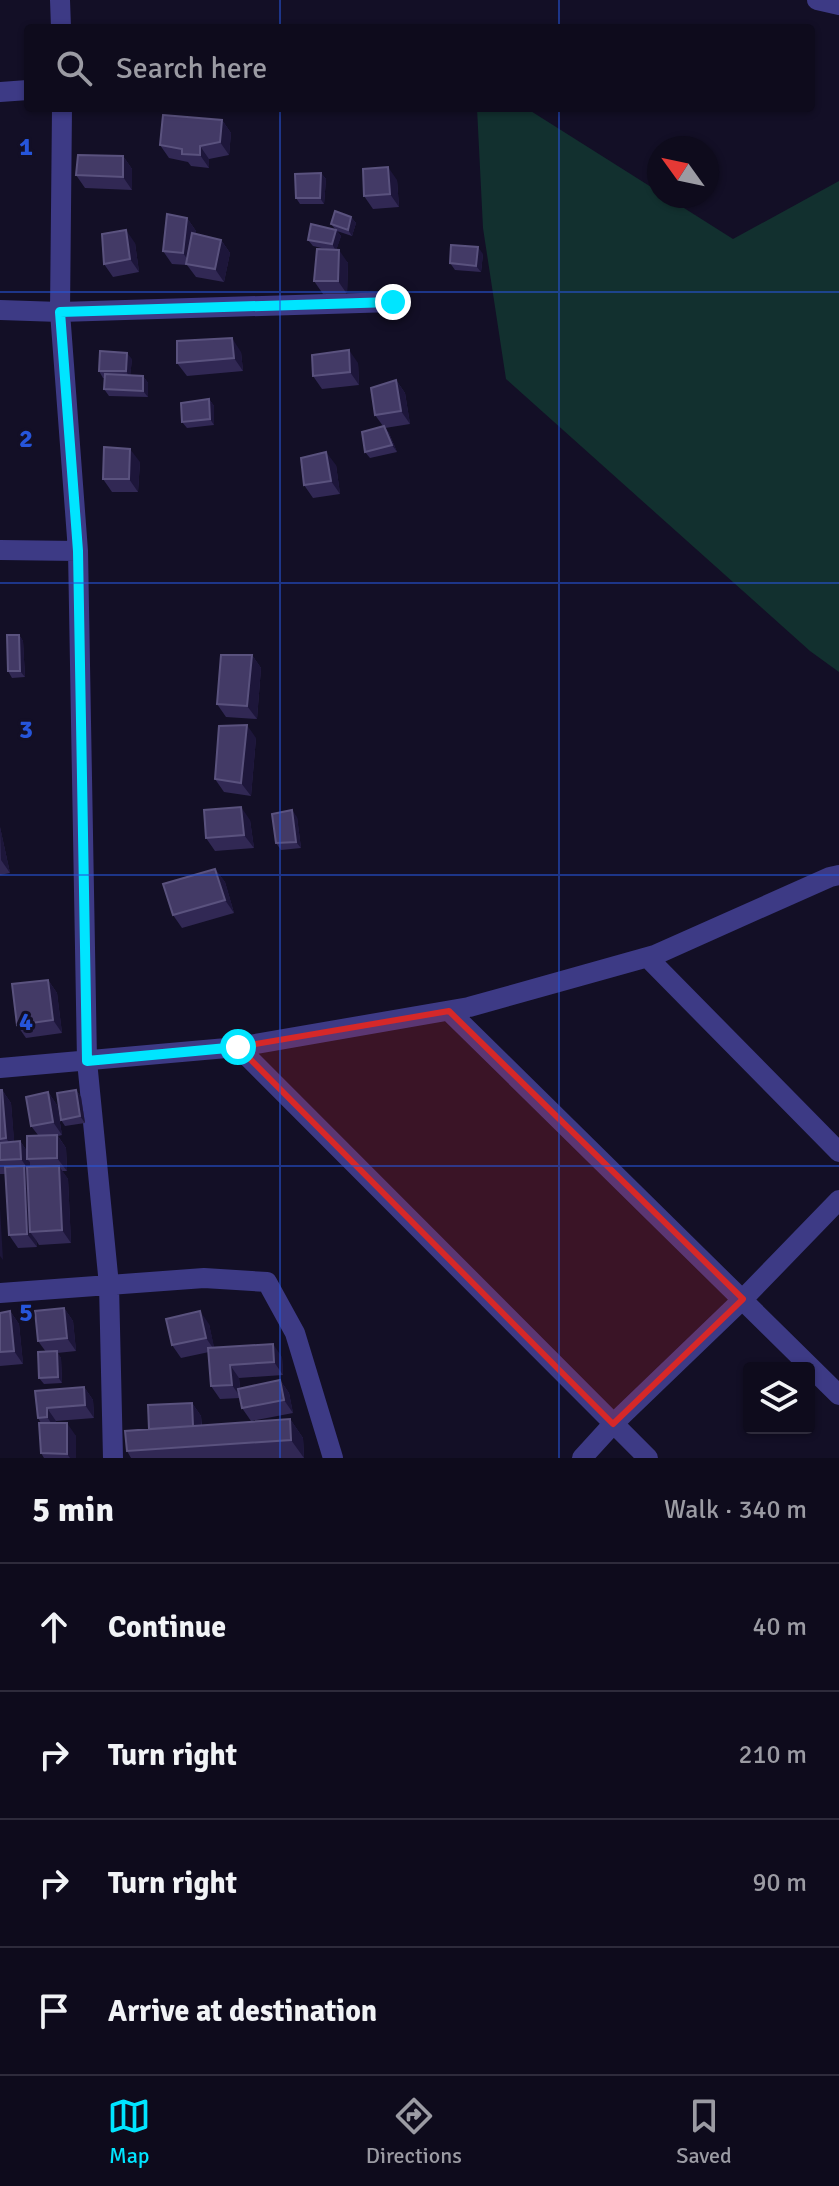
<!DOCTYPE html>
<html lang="en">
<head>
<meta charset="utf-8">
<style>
  :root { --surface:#0e0b1c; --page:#171425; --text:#f1f3f6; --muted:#9b9ba3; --line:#2e2b3b; --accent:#00e5ff }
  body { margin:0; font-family:Signika,sans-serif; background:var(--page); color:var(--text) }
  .controls { position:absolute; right:24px; bottom:24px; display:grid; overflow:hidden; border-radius:8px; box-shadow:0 2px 6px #0004 }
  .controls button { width:72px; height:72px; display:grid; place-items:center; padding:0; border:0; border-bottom:2px solid var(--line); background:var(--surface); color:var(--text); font:40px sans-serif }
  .compass { position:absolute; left:647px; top:136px; width:72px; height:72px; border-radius:50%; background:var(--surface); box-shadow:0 2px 6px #0004; rotate:303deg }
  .stop { position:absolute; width:24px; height:24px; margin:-18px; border:6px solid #00e5ff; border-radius:50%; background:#fff }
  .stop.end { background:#00e5ff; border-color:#fff; box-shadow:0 2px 8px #0008 }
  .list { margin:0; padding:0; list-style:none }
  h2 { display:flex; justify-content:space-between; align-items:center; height:104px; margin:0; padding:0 32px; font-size:34px }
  h2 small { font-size:26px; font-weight:400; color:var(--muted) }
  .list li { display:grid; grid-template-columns:52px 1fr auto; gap:24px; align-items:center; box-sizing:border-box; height:128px; padding:0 32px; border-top:2px solid var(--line) }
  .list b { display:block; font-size:30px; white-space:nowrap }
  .list em { font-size:26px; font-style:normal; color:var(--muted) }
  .icon { flex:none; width:44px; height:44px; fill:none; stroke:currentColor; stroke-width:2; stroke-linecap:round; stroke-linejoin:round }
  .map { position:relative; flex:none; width:839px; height:1458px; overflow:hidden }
  .search { position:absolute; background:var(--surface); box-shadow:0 2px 6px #0004; left:24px; right:24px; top:24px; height:88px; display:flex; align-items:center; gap:20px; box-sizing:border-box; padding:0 28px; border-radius:8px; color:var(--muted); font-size:30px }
  .sheet { height:616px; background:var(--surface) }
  nav { display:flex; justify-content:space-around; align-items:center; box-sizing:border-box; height:112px; border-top:2px solid var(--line); background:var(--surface); font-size:22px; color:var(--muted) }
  nav a { display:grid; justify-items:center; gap:4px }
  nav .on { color:var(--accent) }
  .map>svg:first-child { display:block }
  .green { fill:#12302f }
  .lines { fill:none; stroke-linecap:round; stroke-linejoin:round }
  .minor { stroke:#3d3a85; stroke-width:20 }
  .wall { fill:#312854 }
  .shaded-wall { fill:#1d163a }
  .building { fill:#433a66; stroke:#5a527e; stroke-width:2 }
  .route { stroke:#00e5ff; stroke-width:10 }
  .marked { fill:#d62828; fill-opacity:0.2; stroke:#d62828; stroke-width:6; stroke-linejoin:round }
  .grid { fill:none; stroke:#2655da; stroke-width:2; stroke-opacity:0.55 }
  .grid-label { font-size:26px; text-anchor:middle; font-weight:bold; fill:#2655da; stroke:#130f26; stroke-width:6; stroke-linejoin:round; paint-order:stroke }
</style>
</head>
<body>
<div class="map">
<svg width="839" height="1458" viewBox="0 0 839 1458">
  <rect width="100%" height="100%" fill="#130f26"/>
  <path class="green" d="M 477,108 L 526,108 L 659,192 L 659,196 L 665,196 L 733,239 L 839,181 L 839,672 L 810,651 L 506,379 L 483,228 Z"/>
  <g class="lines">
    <path class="minor" d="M 60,0 L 61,28
      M 817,0 L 839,5
      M 0,92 L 28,90
      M 62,108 L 60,312 L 78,551 L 87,1061 L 109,1285 L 113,1458
      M 0,310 L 60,312 L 393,302
      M 0,550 L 78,551
      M 647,957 L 839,1152
      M 449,1011 L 839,1395
      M 238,1047 L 648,1458
      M 0,1068 L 238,1047 L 469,1007 L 655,955 L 830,877 L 839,875
      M 0,1293 L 204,1278 L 267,1282 L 295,1333 L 333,1458
      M 582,1458 L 613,1424 L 743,1299 L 839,1200"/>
  </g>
  <path class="wall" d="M 222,120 L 231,133 L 229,155 L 209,159 L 209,168 L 191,166 L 188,162 L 169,158 L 160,145 Z
    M 123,156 L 132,169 L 132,190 L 85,188 L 76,175 Z
    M 321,173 L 326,179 L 324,204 L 300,204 L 296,198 Z
    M 397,180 L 399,207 L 373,209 L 364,196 Z
    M 351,217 L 356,223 L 352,236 L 337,231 L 341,236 L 336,250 L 348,263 L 347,294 L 323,294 L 314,281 L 330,250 L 313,246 L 308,240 L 335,229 L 331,224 Z
    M 187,218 L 196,231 L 195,234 L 221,240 L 230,253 L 224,282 L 196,277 L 187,265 L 172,264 L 163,251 Z
    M 135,243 L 139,272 L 113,277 L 104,264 Z
    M 483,254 L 481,272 L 455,270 L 450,263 Z
    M 241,352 L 243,371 L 187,376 L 177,363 Z
    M 132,359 L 130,376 L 143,376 L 148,383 L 148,397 L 109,396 L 104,389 L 105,378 L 103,378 L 99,371 Z
    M 358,363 L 359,385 L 322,389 L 313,376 Z
    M 396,380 L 405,393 L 410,424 L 385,428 L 389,433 L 397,452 L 370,458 L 365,452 L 383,426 L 375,415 Z
    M 209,399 L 214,406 L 214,425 L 187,428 L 182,422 Z
    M 140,462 L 138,492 L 112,492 L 103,479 Z
    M 336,465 L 340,494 L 313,498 L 304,485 Z
    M 19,635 L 23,641 L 25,677 L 12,678 L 8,671 Z
    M 252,655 L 261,668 L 257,719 L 226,717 L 217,704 Z
    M 256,738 L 251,796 L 224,792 L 215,779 Z
    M 297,817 L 301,848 L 281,850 L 276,843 Z
    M 250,820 L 254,848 L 215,851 L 206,838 Z
    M 0,827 L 10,873 L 0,875 Z
    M 215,869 L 225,882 L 234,913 L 182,928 L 173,915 Z
    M 48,980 L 57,993 L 62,1033 L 26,1038 L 17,1025 Z
    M 0,1090 L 2,1090 L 11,1103 L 14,1142 L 20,1141 L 27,1151 L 38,1135 L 31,1126 L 48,1092 L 57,1105 L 62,1135 L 58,1136 L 66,1148 L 67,1171 L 62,1171 L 68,1179 L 71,1243 L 39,1245 L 36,1240 L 37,1247 L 18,1248 L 9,1235 L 5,1174 L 0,1174 Z
    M 76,1090 L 81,1097 L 85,1123 L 65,1126 L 61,1120 Z
    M 64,1308 L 73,1321 L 76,1351 L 57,1353 L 61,1358 L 62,1383 L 44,1384 L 39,1378 L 46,1352 L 38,1341 Z
    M 10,1311 L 19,1324 L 23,1364 L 0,1366 L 0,1313 Z
    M 209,1324 L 214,1348 L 282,1357 L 283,1375 L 239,1378 L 240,1388 L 280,1380 L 289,1393 L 293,1413 L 251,1421 L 242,1408 L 240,1398 L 220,1399 L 211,1386 L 209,1352 L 181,1358 L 172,1345 Z
    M 84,1387 L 93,1400 L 94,1418 L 56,1421 L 56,1423 L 76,1436 L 76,1458 L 44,1458 L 41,1453 L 41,1423 L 38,1418 L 35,1391 Z
    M 192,1403 L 201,1416 L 202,1426 L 290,1419 L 303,1438 L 304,1458 L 131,1458 L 127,1451 L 149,1429 Z"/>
  <path class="shaded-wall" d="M 222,120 L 231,133 L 229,155 L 220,142 Z
    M 200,146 L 209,159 L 209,168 L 200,155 Z
    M 123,156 L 132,169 L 132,190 L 123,177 Z
    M 388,167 L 397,180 L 399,207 L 390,194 Z
    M 321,173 L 326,179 L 324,204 L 320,198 Z
    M 351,217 L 356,223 L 352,236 L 348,230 Z
    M 187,218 L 196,231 L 192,266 L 183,253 Z
    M 126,230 L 135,243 L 139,272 L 130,259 Z
    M 336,230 L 341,236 L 336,251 L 332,244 Z
    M 221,240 L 230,253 L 224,282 L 215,269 Z
    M 478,247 L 483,254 L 481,272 L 476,266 Z
    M 339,250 L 348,263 L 347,294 L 338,281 Z
    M 232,338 L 241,352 L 243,371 L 234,358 Z
    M 349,350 L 358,363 L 359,385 L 350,372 Z
    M 127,353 L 132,359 L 130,378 L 126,371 Z
    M 143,376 L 148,383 L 148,397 L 143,391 Z
    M 396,380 L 405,393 L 410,424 L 401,411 Z
    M 209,399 L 214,406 L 214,425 L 210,419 Z
    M 384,426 L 389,433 L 397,452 L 392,445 Z
    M 130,449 L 140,462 L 138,492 L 129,479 Z
    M 326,452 L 336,465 L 340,494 L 331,481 Z
    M 19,635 L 23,641 L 25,677 L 20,671 Z
    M 252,655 L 261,668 L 257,719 L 247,706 Z
    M 247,725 L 256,738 L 251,796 L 241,783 Z
    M 241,807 L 250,820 L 254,848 L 244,835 Z
    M 292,810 L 297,817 L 301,848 L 296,842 Z
    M 0,827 L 10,873 L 1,860 Z
    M 215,869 L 225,882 L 234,913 L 225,900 Z
    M 48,980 L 57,993 L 62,1033 L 53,1020 Z
    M 2,1090 L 11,1103 L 15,1151 L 6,1138 Z
    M 76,1090 L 81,1097 L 85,1123 L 80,1116 Z
    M 48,1092 L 57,1105 L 62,1135 L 53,1122 Z
    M 57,1135 L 66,1148 L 67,1171 L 57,1158 Z
    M 20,1141 L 29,1154 L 27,1159 L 30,1162 L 30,1172 L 21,1159 Z
    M 24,1166 L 33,1179 L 30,1232 L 36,1240 L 37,1247 L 27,1234 Z
    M 59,1166 L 68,1179 L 71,1243 L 62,1230 Z
    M 0,1207 L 0,1208 L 3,1260 L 0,1256 Z
    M 64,1308 L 73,1321 L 76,1351 L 67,1338 Z
    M 10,1311 L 19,1324 L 23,1364 L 14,1351 Z
    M 200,1311 L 209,1324 L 215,1351 L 206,1338 Z
    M 273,1344 L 282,1357 L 283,1375 L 274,1362 Z
    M 57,1351 L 61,1358 L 62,1383 L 58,1377 Z
    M 230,1365 L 239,1378 L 241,1398 L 232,1385 Z
    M 280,1380 L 289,1393 L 293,1413 L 284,1400 Z
    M 84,1387 L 93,1400 L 94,1418 L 85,1405 Z
    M 192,1403 L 201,1416 L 202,1444 L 193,1431 Z
    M 47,1408 L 56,1421 L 56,1430 L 47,1417 Z
    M 290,1419 L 303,1438 L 304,1458 L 291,1440 Z
    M 67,1423 L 76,1436 L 76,1458 L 70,1458 L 67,1454 Z"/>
  <path class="building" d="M 163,115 L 222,120 L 220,142 L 200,146 L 200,155 L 182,154 L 182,149 L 160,145 Z
    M 78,155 L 123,156 L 123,177 L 76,175 Z
    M 388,167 L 390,194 L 364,196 L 363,169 Z
    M 321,173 L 320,198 L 296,198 L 295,174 Z
    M 335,211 L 351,217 L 348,230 L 331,224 Z
    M 167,214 L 187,218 L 183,253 L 163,251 Z
    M 311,224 L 336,230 L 332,244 L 308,240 Z
    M 126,230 L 130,259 L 104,264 L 102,234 Z
    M 192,233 L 221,240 L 215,269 L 186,264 Z
    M 451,245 L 478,247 L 476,266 L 450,263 Z
    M 317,249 L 339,250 L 338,281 L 314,281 Z
    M 232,338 L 234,358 L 177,363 L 177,341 Z
    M 349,350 L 350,372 L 313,376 L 312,355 Z
    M 100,351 L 127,353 L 126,371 L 99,371 Z
    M 105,374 L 143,376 L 143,391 L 104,389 Z
    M 396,380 L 401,411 L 375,415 L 371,388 Z
    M 209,399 L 210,419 L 182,422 L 181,403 Z
    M 384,426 L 392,445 L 365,452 L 362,432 Z
    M 104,447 L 130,449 L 129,479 L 103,479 Z
    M 326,452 L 331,481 L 304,485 L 301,458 Z
    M 7,635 L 19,635 L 20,671 L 8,671 Z
    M 221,655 L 252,655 L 247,706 L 217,704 Z
    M 247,725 L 241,783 L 215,779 L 219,726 Z
    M 241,807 L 244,835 L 206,838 L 204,810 Z
    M 292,810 L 296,842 L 276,843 L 272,814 Z
    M 215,869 L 225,900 L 173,915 L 163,884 Z
    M 48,980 L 53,1020 L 17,1025 L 12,984 Z
    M 0,1090 L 2,1090 L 6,1138 L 0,1139 Z
    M 76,1090 L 80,1116 L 61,1120 L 57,1093 Z
    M 48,1092 L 53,1122 L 31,1126 L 26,1097 Z
    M 57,1135 L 57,1158 L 27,1159 L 27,1136 Z
    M 20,1141 L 21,1159 L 0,1160 L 0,1143 Z
    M 24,1166 L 27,1234 L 9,1235 L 5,1167 Z
    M 59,1166 L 62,1230 L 30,1232 L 27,1167 Z
    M 64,1308 L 67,1338 L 38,1341 L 35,1311 Z
    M 10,1311 L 14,1351 L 0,1352 L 0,1313 Z
    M 200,1311 L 206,1338 L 172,1345 L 166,1319 Z
    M 273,1344 L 274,1362 L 230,1365 L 232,1385 L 211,1386 L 208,1348 Z
    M 57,1351 L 58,1377 L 39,1378 L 38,1352 Z
    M 280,1380 L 284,1400 L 242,1408 L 238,1389 Z
    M 84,1387 L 85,1405 L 47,1408 L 47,1417 L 38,1418 L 35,1391 Z
    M 192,1403 L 193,1426 L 149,1429 L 148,1405 Z
    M 290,1419 L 291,1440 L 127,1451 L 125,1431 Z
    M 39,1423 L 67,1423 L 67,1454 L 41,1453 Z"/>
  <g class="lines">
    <path class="route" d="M 238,1047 L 87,1061 L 78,551 L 60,312 L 393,302"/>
  </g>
  <path class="marked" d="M 449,1011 L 743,1299 L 613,1424 L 238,1047 Z"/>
  <path class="grid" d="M 280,0 L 280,28M 559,0 L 559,28M 280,108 L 280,1458M 559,108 L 559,1458M 0,292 L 839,292M 0,583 L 839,583M 0,875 L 839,875M 0,1166 L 839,1166"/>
  <g class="grid-label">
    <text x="26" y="155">1</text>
    <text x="26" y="447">2</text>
    <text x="26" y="738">3</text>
    <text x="26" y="1030">4</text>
    <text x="26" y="1321">5</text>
  </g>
</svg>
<div class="controls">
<button><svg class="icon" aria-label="layers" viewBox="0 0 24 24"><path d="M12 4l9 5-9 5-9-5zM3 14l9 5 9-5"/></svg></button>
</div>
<svg class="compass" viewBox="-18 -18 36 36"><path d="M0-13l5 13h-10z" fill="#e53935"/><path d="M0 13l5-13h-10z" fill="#9b9ba3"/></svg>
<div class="stop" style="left:238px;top:1047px"></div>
<div class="stop end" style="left:393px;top:302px"></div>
<div class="search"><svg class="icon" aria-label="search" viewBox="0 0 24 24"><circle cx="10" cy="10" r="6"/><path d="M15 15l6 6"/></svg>Search here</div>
</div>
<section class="sheet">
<h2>5 min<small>Walk · 340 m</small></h2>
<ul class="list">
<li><svg class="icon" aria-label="ahead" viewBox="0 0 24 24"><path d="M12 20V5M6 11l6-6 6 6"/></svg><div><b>Continue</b></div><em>40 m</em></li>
<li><svg class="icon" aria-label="right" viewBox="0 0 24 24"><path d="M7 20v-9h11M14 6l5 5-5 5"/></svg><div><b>Turn right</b></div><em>210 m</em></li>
<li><svg class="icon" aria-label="right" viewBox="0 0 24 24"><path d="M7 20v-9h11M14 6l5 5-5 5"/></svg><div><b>Turn right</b></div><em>90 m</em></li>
<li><svg class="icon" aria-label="arrive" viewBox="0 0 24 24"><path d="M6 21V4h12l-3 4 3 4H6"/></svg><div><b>Arrive at destination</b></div></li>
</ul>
</section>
<nav>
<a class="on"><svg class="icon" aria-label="map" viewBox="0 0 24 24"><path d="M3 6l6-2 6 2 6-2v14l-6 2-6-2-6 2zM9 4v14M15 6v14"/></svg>Map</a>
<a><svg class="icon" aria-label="directions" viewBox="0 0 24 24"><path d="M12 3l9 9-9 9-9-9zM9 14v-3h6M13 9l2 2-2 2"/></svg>Directions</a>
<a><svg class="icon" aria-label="saved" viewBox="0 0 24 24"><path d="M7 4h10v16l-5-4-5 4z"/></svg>Saved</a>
</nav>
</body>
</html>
